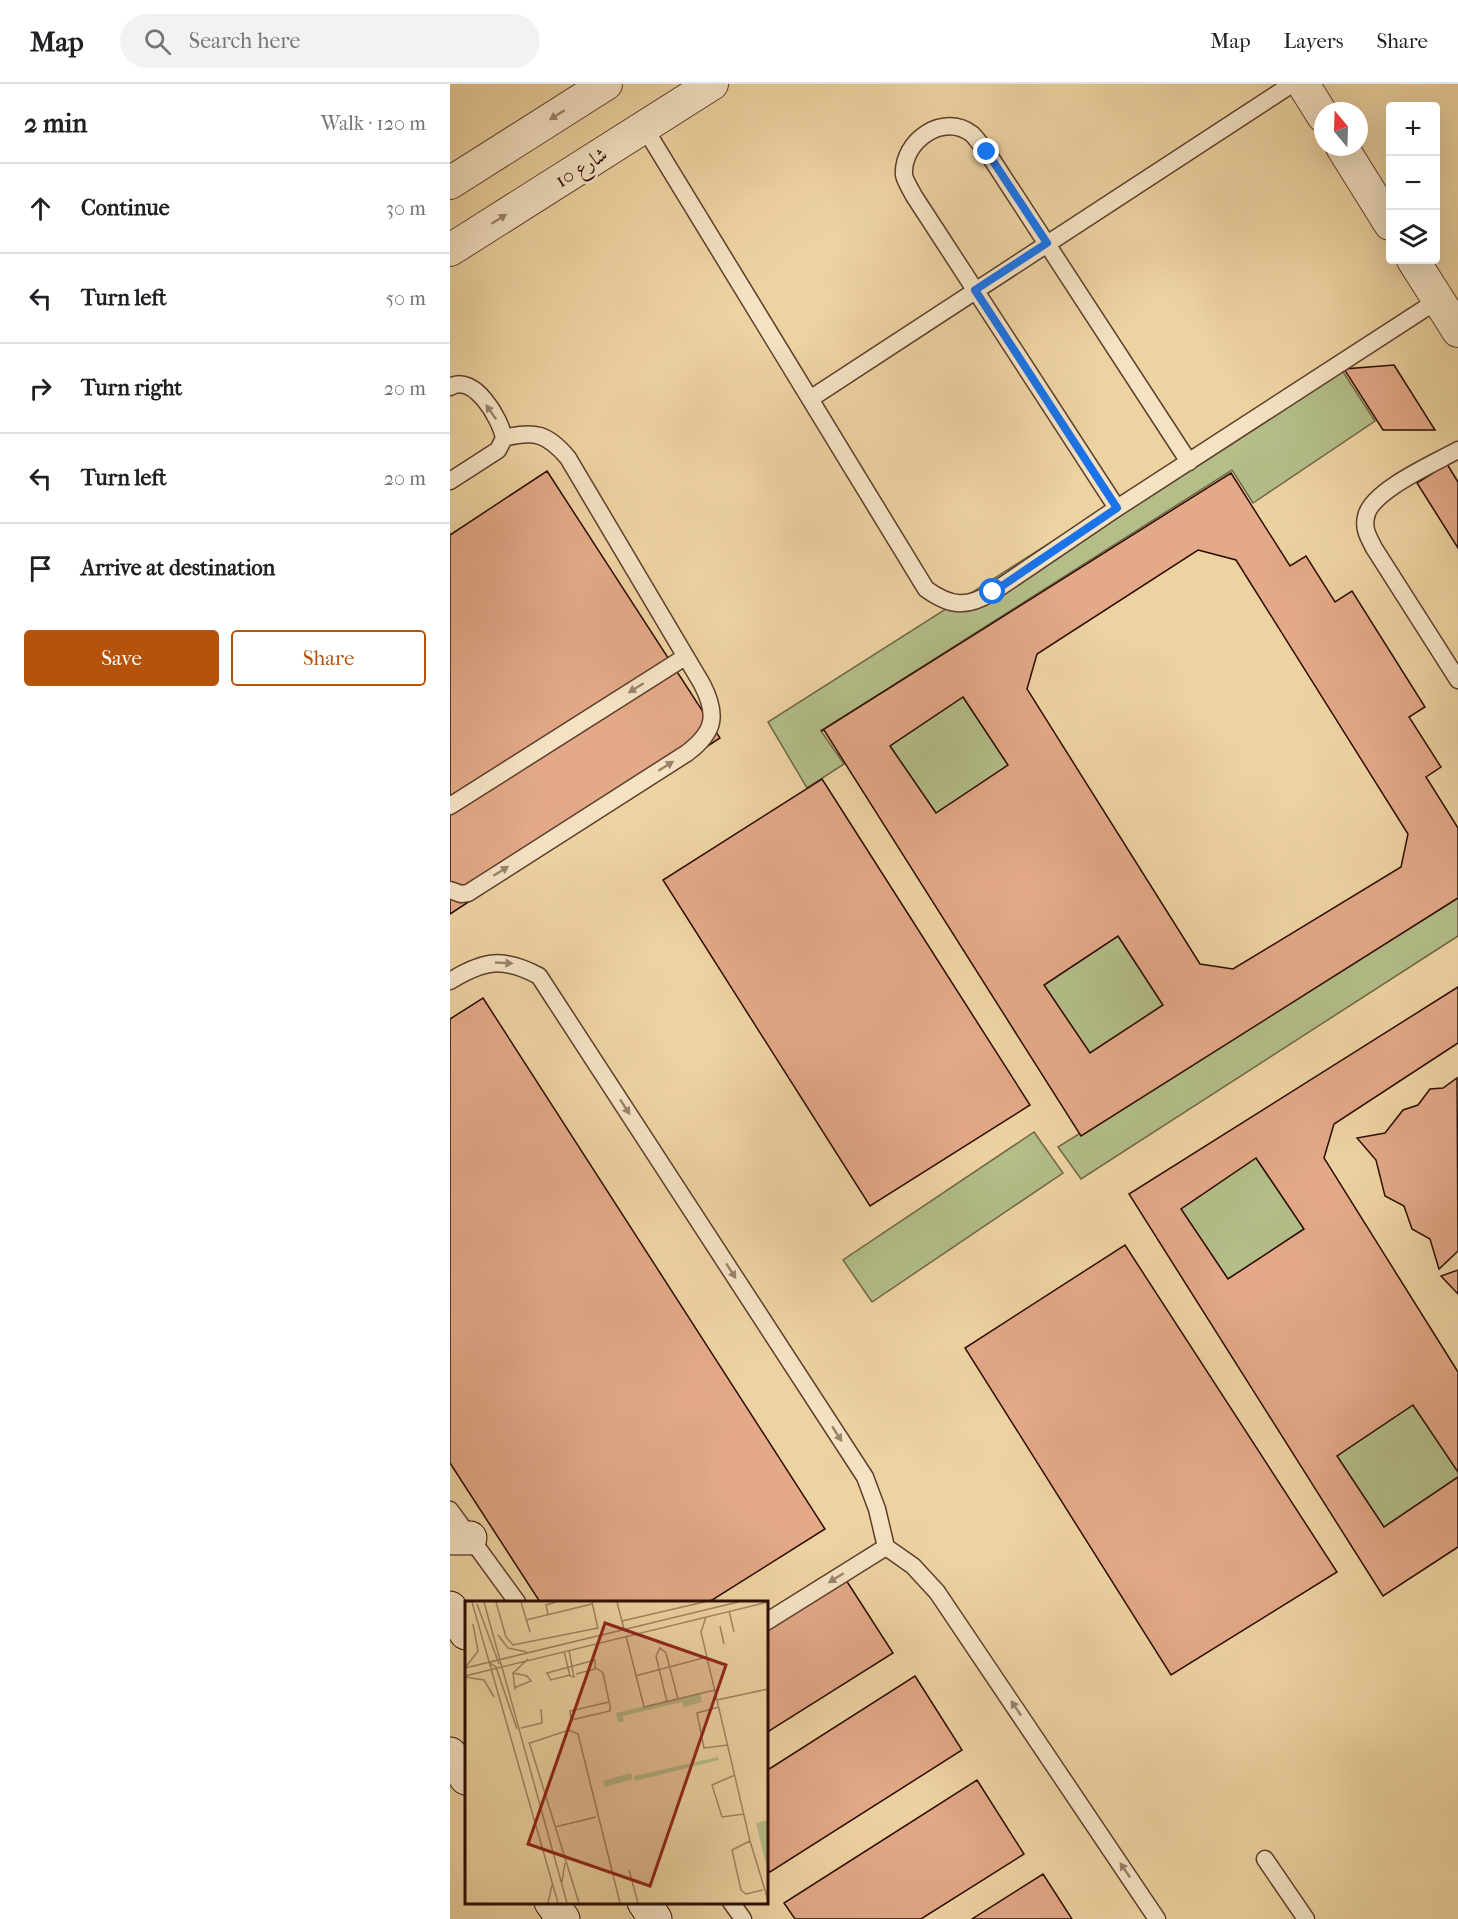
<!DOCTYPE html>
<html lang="en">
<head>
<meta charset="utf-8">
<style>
  :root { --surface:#fff; --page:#f2f2f2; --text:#202124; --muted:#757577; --line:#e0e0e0; --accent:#b45309 }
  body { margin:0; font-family:"IM FELL French Canon",Amiri,serif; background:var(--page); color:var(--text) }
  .controls { position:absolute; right:18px; top:18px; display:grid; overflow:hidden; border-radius:6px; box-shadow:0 6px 24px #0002 }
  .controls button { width:54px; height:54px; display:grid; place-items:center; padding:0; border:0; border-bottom:2px solid var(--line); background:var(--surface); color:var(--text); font:30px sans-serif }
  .compass { position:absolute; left:864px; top:18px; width:54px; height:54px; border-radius:50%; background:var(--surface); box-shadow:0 6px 24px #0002; rotate:341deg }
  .stop { position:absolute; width:18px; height:18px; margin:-14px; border:4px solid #1a73e8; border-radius:50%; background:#fff }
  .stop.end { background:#1a73e8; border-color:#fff; box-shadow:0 2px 6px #0008 }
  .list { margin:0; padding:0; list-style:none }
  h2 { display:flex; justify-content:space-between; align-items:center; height:78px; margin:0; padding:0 24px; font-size:26px }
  h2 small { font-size:20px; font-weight:400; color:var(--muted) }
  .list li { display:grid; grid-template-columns:39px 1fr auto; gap:18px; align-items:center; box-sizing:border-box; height:90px; padding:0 24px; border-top:2px solid var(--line) }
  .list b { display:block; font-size:22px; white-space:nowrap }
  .list em { font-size:20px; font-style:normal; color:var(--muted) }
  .actions { display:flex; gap:12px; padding:18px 24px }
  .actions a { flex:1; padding:14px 0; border:2px solid var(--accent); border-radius:6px; text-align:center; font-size:21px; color:var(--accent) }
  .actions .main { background:var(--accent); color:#fff }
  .icon { flex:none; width:33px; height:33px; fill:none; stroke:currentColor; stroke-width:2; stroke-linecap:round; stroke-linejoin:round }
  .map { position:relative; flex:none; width:1008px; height:1835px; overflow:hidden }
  header { display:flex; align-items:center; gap:36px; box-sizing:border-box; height:84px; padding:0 30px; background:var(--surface); border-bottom:2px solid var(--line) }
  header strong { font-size:28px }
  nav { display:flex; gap:33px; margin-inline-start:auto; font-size:21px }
  .search { width:420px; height:54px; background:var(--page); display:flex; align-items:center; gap:15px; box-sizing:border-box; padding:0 21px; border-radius:33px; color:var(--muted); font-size:22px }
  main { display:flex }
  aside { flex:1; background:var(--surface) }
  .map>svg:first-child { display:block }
  .green { fill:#b3be89; stroke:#706646; stroke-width:1.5 }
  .building { fill:#e3a988; stroke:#2d0d03; stroke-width:1.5; fill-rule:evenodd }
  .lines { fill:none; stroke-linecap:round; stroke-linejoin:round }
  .lane-casing { stroke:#5d3e2b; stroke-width:19 }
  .street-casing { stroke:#5d3e2b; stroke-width:34 }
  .secondary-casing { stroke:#2d0d03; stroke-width:35 }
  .lane { stroke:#f4e2c3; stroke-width:16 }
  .street { stroke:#f4e2c3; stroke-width:32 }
  .secondary { stroke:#f4e2c3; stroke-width:33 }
  .oneway { fill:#9a826d }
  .route { stroke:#1a73e8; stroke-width:8 }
  .labels { text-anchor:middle; stroke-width:5; stroke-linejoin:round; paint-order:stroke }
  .street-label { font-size:20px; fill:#2d0d03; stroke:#f4e2c3 }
  .inset-road { fill:none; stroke:#a18462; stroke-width:1.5 }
  .view { fill:#8f2418; fill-opacity:0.15; stroke:#8f2418; stroke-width:3 }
  .inset-edge { fill:none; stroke:#2d0d03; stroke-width:3 }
</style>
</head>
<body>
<header>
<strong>Map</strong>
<div class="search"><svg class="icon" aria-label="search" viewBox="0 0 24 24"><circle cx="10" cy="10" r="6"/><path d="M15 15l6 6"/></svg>Search here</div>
<nav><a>Map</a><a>Layers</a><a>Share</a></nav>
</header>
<main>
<aside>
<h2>2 min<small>Walk · 120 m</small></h2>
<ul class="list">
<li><svg class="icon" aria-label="ahead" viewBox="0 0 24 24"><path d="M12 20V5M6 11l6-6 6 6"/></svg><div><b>Continue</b></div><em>30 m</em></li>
<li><svg class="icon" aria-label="left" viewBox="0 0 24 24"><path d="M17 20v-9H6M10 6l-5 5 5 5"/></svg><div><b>Turn left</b></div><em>50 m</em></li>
<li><svg class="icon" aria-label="right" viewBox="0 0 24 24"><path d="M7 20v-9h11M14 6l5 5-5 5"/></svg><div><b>Turn right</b></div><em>20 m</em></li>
<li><svg class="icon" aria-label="left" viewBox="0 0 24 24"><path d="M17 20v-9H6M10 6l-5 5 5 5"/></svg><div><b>Turn left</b></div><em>20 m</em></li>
<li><svg class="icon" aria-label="arrive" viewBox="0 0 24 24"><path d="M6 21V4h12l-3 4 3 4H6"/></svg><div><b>Arrive at destination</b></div></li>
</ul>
<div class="actions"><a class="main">Save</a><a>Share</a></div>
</aside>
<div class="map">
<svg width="1008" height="1835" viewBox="0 0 1008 1835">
  <rect width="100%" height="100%" fill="#eed3a2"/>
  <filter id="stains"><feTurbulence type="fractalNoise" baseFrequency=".00333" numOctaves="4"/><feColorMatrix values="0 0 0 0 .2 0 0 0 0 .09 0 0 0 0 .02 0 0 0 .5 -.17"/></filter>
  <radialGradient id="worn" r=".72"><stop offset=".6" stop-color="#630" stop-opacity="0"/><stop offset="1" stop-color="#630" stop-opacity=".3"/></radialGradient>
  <path class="green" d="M 886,277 L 925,337 L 803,419 L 782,386 L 371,647 L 394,680 L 357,704 L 318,638 Z
    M 513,613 L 558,681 L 486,729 L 440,662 Z
    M 1008,813 L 1008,852 L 631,1095 L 608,1063 Z
    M 668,852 L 713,921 L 640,969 L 594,901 Z
    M 584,1048 L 613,1089 L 422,1218 L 393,1176 Z
    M 806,1074 L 854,1145 L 778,1195 L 731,1125 Z
    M 963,1321 L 1008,1388 L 1008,1393 L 934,1443 L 887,1372 Z"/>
  <path class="building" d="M 944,281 L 985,346 L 933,346 L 894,285 Z
    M 997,380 L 1008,398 L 1008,464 L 967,399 Z
    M 97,387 L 270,654 L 0,830 L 0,451 Z
    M 781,389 L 840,482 L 856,472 L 885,518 L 902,507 L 975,623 L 959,633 L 991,683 L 976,693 L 1008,744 L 1008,814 L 631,1052 L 374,646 L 371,647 ZM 748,466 L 786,476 L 958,750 L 951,783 L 783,885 L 750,880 L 577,605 L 587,570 ZM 513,613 L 558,681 L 486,729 L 440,662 ZM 668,852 L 713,921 L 640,969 L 594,901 Z
    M 372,695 L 580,1021 L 420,1122 L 213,796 Z
    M 1008,903 L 1008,959 L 884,1040 L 874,1074 L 1008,1288 L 1008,1388 L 963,1321 L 887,1372 L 934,1443 L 1008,1393 L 1008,1463 L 933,1512 L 679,1110 ZM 806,1074 L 854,1145 L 778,1195 L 731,1125 Z
    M 33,914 L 375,1445 L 259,1518 L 90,1518 L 0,1379 L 0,935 Z
    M 1007,994 L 1008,1167 L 989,1185 L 980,1155 L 962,1145 L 954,1122 L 935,1112 L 926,1076 L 907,1054 L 935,1049 L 953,1026 L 968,1021 L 980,1005 L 993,1004 Z
    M 675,1161 L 887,1488 L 721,1591 L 515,1264 Z
    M 1008,1186 L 1008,1210 L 991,1192 Z
    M 396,1496 L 443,1569 L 316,1649 L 316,1546 Z
    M 465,1592 L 512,1666 L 320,1788 L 316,1783 L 316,1687 Z
    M 527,1696 L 574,1770 L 471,1835 L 345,1835 L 334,1819 Z
    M 593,1790 L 622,1835 L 522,1835 Z"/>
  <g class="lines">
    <defs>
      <path id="lane" d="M 194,43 L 476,505 C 501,523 517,524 543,508 L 667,424 L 988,216
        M 0,303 C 24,289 50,334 54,354 L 48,366 L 0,397
        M 360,315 L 842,0
        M 1008,366 C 985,379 920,407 916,433 C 913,445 919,454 924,464 L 1008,596
        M 667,424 L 464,112 C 461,106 455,97 454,91 C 452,57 493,28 522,50 C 527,55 532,63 537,68 L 739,378
        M 0,722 L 235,573
        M 0,806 L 11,810 L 18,809 L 237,669 C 265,648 268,631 252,600 L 118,374 C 98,350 85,346 54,354
        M 0,897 C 34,876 53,873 89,892 L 415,1393 L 427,1425 L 436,1463 L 463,1482 L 487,1508 L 707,1835
        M 0,1426 L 67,1518
        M 316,1538 L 436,1463
        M 815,1775 L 856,1835
        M 281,1818 L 293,1835"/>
      <path id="street" d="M 853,0 L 873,32
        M 892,63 L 940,140
        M 0,99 L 156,0
        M 0,166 L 262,0
        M 963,176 L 1008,247"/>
      <path id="secondary" d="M 0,1454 L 20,1454
        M 0,1524 L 16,1549
        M 0,1670 L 16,1694
        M 101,1818 L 113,1835
        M 194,1818 L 205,1835"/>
    </defs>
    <use href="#lane" class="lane-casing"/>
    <use href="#street" class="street-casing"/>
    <use href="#secondary" class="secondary-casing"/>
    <use href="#lane" class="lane"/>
    <use href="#street" class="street"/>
    <use href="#secondary" class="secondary"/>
  </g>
  <defs><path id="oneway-solid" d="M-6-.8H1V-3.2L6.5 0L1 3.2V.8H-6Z" transform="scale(1.5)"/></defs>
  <g class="oneway">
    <use href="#oneway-solid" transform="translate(107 31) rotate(148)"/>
    <use href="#oneway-solid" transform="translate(49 135) rotate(-32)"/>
    <use href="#oneway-solid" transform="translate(41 328) rotate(-125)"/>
    <use href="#oneway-solid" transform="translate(186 604) rotate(148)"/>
    <use href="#oneway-solid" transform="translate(216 682) rotate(-32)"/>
    <use href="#oneway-solid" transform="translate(51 787) rotate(-32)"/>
    <use href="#oneway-solid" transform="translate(54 879) rotate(3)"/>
    <use href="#oneway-solid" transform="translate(175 1023) rotate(57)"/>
    <use href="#oneway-solid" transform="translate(281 1187) rotate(57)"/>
    <use href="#oneway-solid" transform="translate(387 1350) rotate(57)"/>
    <use href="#oneway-solid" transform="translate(386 1494) rotate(148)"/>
    <use href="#oneway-solid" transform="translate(566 1624) rotate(-124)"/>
    <use href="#oneway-solid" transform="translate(675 1786) rotate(-124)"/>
  </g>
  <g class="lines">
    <path class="route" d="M 537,68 L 597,159 L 525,206 L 667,424 L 543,508"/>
  </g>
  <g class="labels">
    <g class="street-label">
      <text transform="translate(131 83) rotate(-32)" y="7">شارع 10</text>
    </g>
  </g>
  <g transform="translate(15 1517)">
    <rect width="303" height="303" fill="#eed3a2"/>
    <path d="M 235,92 L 237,101 L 219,106 L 217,101 L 158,115 L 159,120 L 153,121 L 151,112 ZM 253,156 L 254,159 L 170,180 L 169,175 ZM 166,172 L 168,178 L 140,186 L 138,180 ZM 303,219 L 303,264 L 301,264 L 291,222 Z" fill="#b3be89"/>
    <path class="inset-road" d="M 7,1 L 93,302M 19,1 L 102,302M 31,1 L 41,36 L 48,44 L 133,27M 56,1 L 65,31M 127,1 L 133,28M 152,1 L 159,28M 12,3 L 34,63M 264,10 L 269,31M 83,14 L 81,4 L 91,1M 241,16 L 236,31 L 285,240 L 303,299M 61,19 L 127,3M 157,20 L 239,1M 255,25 L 259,43M 33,34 L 43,47 L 62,51M 161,35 L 179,106 L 250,89M 99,50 L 105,75 L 109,76 L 104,49M 23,61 L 31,66 L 52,128M 0,67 L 273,1M 0,67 L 13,50 L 8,23M 131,67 L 138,72 L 145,105 L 145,110 L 106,119 L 105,110 L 144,101M 48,72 L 62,75 L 66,80 L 49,87M 105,74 L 86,79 L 82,72 L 130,59 L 130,68 L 111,73M 0,75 L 303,1M 170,75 L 242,56M 0,76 L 19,79 L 29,96M 50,89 L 48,72 L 63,58M 252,99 L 303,88M 202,101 L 191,55 L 195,47 L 201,52 L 213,98M 254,106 L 232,112 L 239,147 L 263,144M 56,127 L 77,122 L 76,108M 64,141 L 114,302M 65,142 L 104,129 L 113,133 L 155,302M 270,174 L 247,184 L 257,216 L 279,213M 90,226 L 131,216M 285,240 L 267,249 L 276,289 L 281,293 L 298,289M 164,269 L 173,302M 97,281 L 100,262M 83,302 L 87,284"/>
    <path class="view" d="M 140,22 L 261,64 L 185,285 L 63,243 Z"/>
    <rect width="303" height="303" class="inset-edge"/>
  </g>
  <rect width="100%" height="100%" filter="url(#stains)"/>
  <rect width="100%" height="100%" fill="url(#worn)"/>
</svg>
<div class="controls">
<button>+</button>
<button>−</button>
<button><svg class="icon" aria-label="layers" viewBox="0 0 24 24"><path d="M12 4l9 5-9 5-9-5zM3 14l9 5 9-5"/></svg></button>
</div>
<svg class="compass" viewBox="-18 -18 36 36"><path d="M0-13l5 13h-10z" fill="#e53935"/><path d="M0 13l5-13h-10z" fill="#757577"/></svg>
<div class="stop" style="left:543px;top:508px"></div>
<div class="stop end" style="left:537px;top:68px"></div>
</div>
</main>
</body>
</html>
